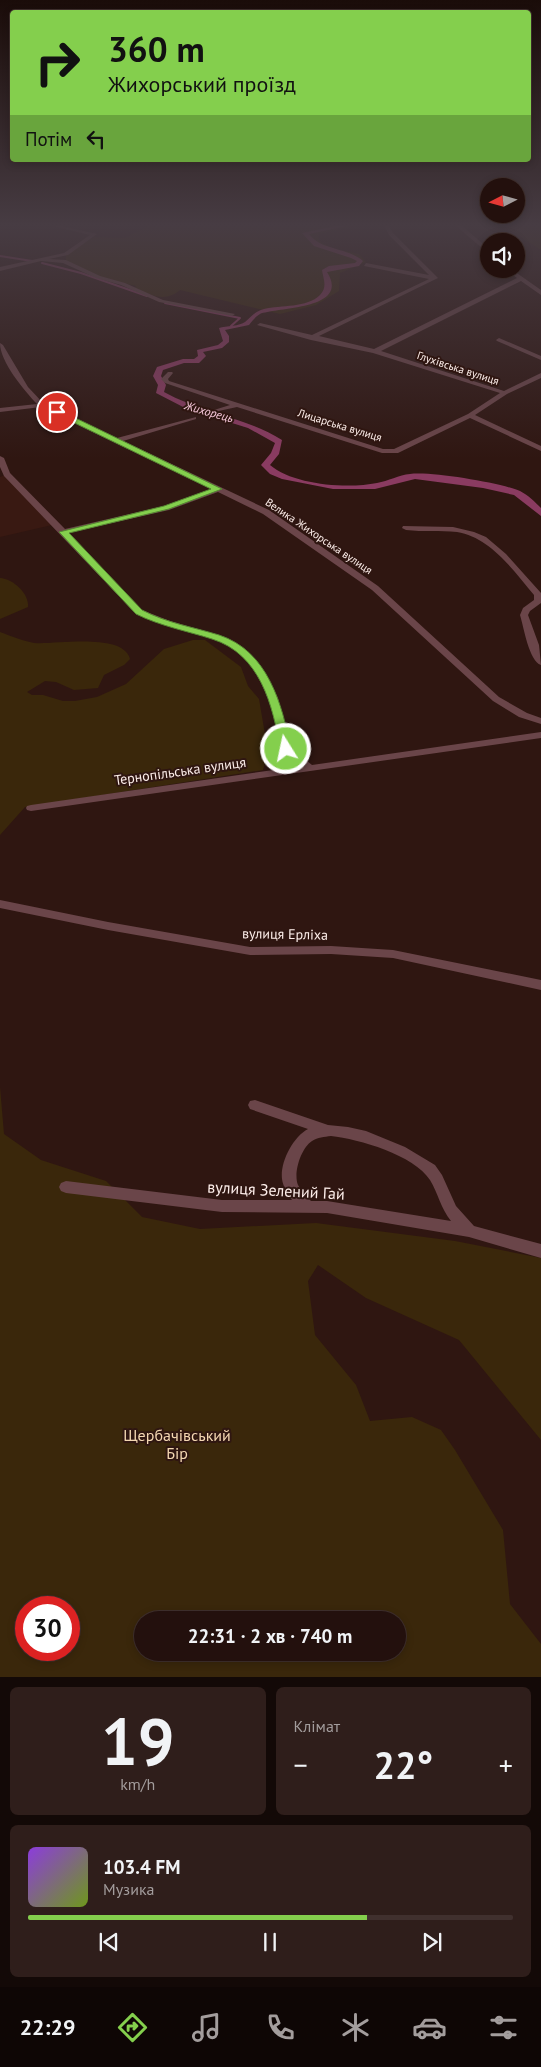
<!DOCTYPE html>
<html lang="uk">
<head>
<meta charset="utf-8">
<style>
	:root { --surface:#23100d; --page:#2f1e1b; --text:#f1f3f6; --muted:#a39d9d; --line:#40302e; --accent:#84cf4d }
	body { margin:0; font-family:"PT Sans",sans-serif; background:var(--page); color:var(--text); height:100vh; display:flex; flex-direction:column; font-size:19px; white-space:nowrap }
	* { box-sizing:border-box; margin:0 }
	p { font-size:16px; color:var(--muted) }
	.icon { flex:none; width:28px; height:28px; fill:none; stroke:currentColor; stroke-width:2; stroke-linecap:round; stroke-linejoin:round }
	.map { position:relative; height:1677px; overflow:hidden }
	.details { display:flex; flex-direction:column; gap:10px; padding:10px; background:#130907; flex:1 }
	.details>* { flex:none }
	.banner { position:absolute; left:10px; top:10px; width:521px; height:152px; border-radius:5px; box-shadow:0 2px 8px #0003,0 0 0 1px var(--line); background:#84cf4d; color:#111; overflow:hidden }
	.needle { width:32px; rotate:264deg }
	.buttons { position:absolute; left:480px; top:178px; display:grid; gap:10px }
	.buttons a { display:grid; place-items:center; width:45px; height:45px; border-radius:50%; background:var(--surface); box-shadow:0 2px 8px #0003,0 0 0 1px var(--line); font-size:25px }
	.speed { position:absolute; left:15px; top:1596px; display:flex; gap:10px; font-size:25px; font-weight:700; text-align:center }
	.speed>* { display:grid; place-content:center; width:65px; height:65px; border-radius:50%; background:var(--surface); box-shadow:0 2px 8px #0003,0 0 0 1px var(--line); line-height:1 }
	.speed .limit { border:8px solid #d22; background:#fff; color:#111 }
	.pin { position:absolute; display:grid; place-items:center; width:42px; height:42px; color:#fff; margin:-21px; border:2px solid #fff; border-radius:50%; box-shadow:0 1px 5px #0007 }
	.me { position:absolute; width:55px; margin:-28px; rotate:350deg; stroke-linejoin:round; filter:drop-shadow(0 0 4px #0008) }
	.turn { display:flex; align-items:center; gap:18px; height:105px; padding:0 15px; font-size:22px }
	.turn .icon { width:65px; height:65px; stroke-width:2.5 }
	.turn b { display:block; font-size:35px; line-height:42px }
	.then { display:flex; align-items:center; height:48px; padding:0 15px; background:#0003; gap:10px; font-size:19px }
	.big { font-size:38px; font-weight:700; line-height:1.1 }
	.details .tile { flex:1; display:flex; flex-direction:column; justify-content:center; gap:8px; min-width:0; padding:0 18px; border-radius:8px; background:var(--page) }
	.details .dial { align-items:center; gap:0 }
	.dial b { font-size:65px; line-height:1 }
	.song { display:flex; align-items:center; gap:15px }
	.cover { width:60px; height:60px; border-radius:8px; background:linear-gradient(135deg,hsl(270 70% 55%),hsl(80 70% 35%)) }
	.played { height:5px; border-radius:2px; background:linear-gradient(90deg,var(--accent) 70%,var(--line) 70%) }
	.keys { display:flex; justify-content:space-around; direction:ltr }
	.heat { display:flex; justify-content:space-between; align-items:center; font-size:28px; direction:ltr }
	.details .tiles { flex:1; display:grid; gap:10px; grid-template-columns:1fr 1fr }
	.tile:last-child { grid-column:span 2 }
	.trip { position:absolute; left:134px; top:1611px; width:272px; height:50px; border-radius:25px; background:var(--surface); box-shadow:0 2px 8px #0003,0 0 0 1px var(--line); font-weight:700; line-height:50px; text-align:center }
	.menu { display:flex; height:80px; justify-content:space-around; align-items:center; background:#0e0605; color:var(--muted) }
	.menu .icon { width:35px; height:35px }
	.menu .selected { color:var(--accent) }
	.menu b { font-size:22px; color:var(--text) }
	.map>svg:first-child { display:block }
	.built { fill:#391912 }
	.green { fill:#3a270b; fill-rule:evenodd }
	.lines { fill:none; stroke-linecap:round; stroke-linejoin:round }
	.stream { stroke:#8a3b61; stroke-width:2 }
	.canal { fill:#8a3b61; fill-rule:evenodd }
	.minor { fill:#6a4549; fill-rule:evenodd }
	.route { fill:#84cf4d; stroke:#568732 }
	.labels { text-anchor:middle; stroke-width:4; stroke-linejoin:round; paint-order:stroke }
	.far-street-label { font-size:11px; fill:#fdeeea; stroke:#2f1611 }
	.far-water-label { font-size:12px; font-style:italic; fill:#f8c9dc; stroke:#2f1611 }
	.street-label { font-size:14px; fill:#fdeeea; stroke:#2f1611 }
	.near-street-label { font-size:16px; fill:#fdeeea; stroke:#2f1611 }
	.near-park-label { font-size:16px; fill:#f4d7b2; stroke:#2f1611 }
</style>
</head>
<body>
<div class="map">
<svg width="541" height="1677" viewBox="0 0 541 1677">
	<rect width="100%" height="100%" fill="#2f1611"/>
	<!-- built -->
	<path class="built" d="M5 475 52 525 0 537V477Z"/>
	<!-- green -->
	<g class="green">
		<path d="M150 225H359L319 234V241L333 249 359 254 366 262 340 273 339 291 316 305 280 314 180 290C165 303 151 295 135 288L136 286 98 277 66 262V254L94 237 125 238Z"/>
		<path d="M502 225H541V250Z"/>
		<path d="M0 578C13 579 29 593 28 607L0 619Z"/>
		<path d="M0 632C11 636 23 641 34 643 55 645 123 632 130 659L124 665 104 675 98 688 74 690 56 682 45 681 27 692 32 695H43L63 701H75L97 697 126 684 164 649 193 640H205L241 667 248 686 259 699 268 752 263 770 25 807 0 835Z"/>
		<path d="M0 1087 4 1134 41 1160 106 1181 142 1217 200 1229 316 1223 455 1241 541 1258V1440L459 1340 366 1298 318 1265 308 1281 315 1335 356 1385 370 1421 412 1417 441 1430 455 1450 503 1530 510 1604 541 1644V1677H0ZM26 1608H69V1650H26ZM142 1620H398V1652H142Z"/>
	</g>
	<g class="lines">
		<!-- stream -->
		<g class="stream">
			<path d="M0 256 32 261"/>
			<path d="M42 263 81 273 147 296"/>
			<path d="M165 303 240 318 231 326"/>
		</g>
		<!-- canal -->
		<path class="canal" d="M341 225H352L309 234C322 251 347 247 363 261L359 266 327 272C351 310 278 307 260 314 255 317 252 321 249 325L225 330 229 336V342L222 348 203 352 206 356 199 363H184L163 370 161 376 166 385 164 392C202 413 245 417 282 440L279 454 270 465C293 485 347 489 377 483 388 481 399 475 410 474 431 471 501 483 520 491 528 495 535 502 541 508V516L514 495 483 488 415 479 375 489H333L282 479 270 474 261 465 271 453 275 443 248 428 187 409 156 393 158 385 153 376 157 367 183 359H194L198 356 197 350 218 345 223 341 219 328C226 326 240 326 245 322 252 316 254 312 264 309 281 305 307 308 320 295 328 287 323 278 322 270L329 266 355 263 357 261 351 258 314 246 302 233Z"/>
		<!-- minor -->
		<g class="minor">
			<path d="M49 225H57L97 234 68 255 49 259 66 260 100 276 125 283 163 300 235 314 232 316 159 302 121 285 96 278 63 263 41 261 0 271V267L64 253 90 235Z"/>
			<path d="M384 225H388L393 233 438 278 319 336 374 349 517 278 505 269H511L541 290V295L521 281 381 351 504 391 541 373V378L507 394 475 415 541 446V451L470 418 398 453H382L237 407 214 412V410L230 405 165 383 161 379 168 372H172L173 373 168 379 169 381 383 449H394L468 414 500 393 373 353 311 340 257 325 260 323 312 335 429 279 364 266 366 263 429 275 389 235Z"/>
			<path d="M455 225H461L489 249V254Z"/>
			<path d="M499 338 541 356V360L497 341 496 340Z"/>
			<path d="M0 343 3 345 28 387 44 404 117 438 196 417V419L123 441 269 510 378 586 499 697 527 713 541 718V724L519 717 493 701 372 590 263 514 218 492 169 510 68 533 142 610 170 621 219 635 236 643 249 653 262 668 278 698 291 748 312 765 541 732V738L31 811 27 810 26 808 27 806 31 805 301 766C295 761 283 755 281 748 278 741 278 733 276 726 270 701 261 675 243 657 214 630 170 630 136 614L4 476 0 467V456L4 458 10 473 65 529 164 506 211 489 41 407 0 412V408L37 404C24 390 0 362 0 343Z"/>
			<path d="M403 526 453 527 474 532 486 537 506 554 541 593V603L530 611 528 615 539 645 541 665C529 661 524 628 520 615L523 608 534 600V595C514 571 490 537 457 532 440 530 423 532 406 530L402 528Z"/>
			<path d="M0 900 108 922 250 947 331 946 393 950 541 980V990L393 958 331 954 250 955 108 930 0 908Z"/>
			<path d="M255 1100 328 1125 348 1127 366 1131 405 1147 435 1165 442 1175 456 1206 474 1226 541 1244V1258L469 1237 327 1213 222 1212 66 1193 61 1191 59 1187 61 1183 66 1181 222 1200H292C288 1194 283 1187 282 1179 280 1162 293 1137 308 1129L250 1109 248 1105 250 1101ZM331 1136C359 1139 414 1155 430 1180 438 1193 441 1209 451 1221L327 1201H311C306 1196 301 1191 298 1185 293 1173 301 1148 312 1141 318 1137 324 1137 331 1136Z"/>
		</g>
	</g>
	<!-- sky -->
	<linearGradient id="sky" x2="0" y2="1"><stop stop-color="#1a0c09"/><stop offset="0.49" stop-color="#473c43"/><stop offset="1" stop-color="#473c43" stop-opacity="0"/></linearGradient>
	<rect width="541" height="459" fill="url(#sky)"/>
	<!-- route -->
	<path class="route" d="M54 410H59L222 489 169 509 69 533 142 610C167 623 193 627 219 635 268 651 282 704 291 749L289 751H282L280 749C273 705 260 654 212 639 187 631 160 626 136 614L59 532 164 506 211 489 54 413Z"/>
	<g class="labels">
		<!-- far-street labels -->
		<g class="far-street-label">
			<text transform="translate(458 368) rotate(18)" y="4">Глухівська вулиця</text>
			<text transform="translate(340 425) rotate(17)" y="4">Лицарська вулиця</text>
			<text transform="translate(319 536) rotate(34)" y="4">Велика Жихорська вулиця</text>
		</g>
		<!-- far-water labels -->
		<g class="far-water-label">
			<text transform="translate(209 412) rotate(16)" y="4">Жихорець</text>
		</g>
		<!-- street labels -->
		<g class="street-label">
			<text transform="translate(180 771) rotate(-8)" y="5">Тернопільська вулиця</text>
			<text transform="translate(285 934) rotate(1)" y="5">вулиця Ерліха</text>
		</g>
		<!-- near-street labels -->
		<g class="near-street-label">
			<text transform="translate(276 1190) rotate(3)" y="6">вулиця Зелений Гай</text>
		</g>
		<!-- near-park labels -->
		<g class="near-park-label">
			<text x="177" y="1441">Щербачівський<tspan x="177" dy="18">Бір</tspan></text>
		</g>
	</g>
</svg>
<div class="buttons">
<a><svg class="needle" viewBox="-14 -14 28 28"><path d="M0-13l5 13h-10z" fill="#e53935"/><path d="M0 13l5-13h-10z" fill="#a39d9d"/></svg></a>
<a><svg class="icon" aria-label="sound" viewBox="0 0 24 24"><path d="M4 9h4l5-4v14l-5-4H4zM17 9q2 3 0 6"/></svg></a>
</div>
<div class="speed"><div class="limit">30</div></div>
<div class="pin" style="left:57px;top:412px;background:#d93025"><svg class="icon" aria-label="arrive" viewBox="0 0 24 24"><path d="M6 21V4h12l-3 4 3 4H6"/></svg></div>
<svg class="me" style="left:286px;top:749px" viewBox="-20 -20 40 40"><circle r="17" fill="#84cf4d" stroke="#fff" stroke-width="3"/><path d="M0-11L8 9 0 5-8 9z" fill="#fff"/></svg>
<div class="trip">22:31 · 2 хв · 740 m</div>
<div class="banner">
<div class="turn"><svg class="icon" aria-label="right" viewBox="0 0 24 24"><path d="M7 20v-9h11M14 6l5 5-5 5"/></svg><div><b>360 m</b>Жихорський проїзд</div></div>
<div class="then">Потім<svg class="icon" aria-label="left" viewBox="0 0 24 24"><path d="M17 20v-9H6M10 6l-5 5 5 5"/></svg></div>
</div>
</div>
<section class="details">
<div class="tiles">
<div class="tile dial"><b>19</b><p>km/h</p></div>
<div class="tile"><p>Клімат</p>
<div class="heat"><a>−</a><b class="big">22°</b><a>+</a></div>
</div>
<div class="tile">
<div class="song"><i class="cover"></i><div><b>103.4 FM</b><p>Музика</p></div></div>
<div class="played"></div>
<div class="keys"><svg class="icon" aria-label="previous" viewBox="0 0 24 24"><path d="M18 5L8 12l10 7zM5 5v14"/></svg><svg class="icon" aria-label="pause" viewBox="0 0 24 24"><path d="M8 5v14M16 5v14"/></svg><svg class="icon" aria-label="next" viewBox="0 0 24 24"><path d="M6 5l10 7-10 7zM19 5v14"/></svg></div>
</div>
</div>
</section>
<nav class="menu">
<b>22:29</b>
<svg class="icon selected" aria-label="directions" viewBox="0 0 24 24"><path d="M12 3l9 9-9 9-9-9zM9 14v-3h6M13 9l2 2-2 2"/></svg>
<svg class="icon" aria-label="music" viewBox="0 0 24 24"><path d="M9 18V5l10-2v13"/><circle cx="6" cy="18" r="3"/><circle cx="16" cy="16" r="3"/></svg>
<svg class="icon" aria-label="phone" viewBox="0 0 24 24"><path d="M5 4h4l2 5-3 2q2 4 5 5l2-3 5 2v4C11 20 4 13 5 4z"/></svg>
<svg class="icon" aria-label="climate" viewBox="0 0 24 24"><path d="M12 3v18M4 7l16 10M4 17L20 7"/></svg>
<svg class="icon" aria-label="car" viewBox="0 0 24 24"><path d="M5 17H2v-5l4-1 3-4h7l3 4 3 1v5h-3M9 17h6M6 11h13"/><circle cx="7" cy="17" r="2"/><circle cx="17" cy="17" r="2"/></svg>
<svg class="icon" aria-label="filters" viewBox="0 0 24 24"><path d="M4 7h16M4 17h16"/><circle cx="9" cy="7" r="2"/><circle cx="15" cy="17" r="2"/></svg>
</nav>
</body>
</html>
